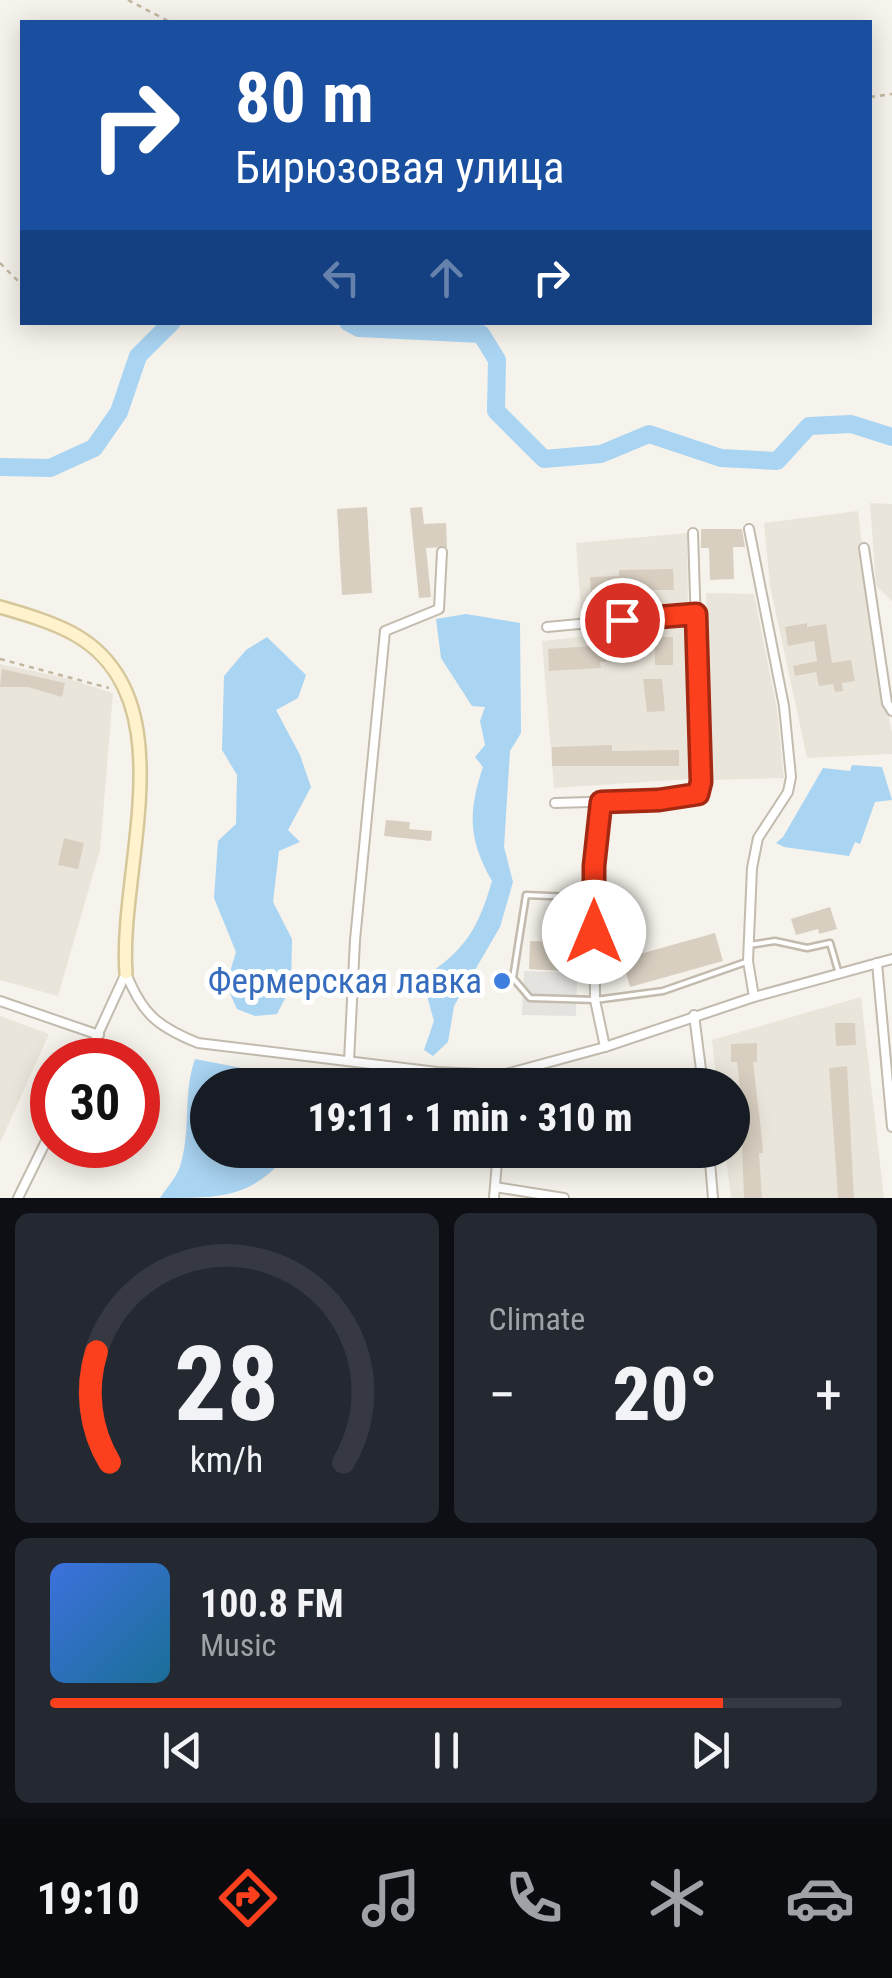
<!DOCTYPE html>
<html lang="en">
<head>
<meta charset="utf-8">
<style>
	:root { --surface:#171b24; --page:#242831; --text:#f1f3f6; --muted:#9ea1a6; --line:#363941; --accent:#fc3f1d }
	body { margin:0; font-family:"Roboto Condensed",sans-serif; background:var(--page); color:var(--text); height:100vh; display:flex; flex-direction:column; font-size:38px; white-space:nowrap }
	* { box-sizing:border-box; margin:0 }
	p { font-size:32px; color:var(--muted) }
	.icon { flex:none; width:55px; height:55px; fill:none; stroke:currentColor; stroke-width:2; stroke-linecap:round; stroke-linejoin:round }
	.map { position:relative; height:1198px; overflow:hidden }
	.panel { display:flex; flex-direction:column; gap:15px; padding:15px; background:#0d0f14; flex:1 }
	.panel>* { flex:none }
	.top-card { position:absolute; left:20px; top:20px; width:852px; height:305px; border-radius:0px; box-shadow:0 5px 25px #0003; background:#1a4fa0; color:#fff; overflow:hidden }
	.speed { position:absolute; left:30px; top:1038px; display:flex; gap:20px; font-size:50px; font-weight:700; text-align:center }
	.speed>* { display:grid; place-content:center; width:130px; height:130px; border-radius:50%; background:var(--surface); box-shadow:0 5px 25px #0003; line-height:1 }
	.speed .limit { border:15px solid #d22; background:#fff; color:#111 }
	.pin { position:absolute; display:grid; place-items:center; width:85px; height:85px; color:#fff; margin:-42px; border:5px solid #fff; border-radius:50%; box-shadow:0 2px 10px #0007 }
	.me { position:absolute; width:110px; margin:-55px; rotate:0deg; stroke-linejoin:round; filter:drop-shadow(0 0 8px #0008) }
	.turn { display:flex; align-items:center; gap:35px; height:210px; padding:0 50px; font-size:45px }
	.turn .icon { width:130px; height:130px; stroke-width:2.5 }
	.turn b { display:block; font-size:70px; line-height:85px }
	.lanes { display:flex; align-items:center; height:95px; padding:0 50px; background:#0003; justify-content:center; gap:50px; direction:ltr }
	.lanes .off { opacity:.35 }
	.big { font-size:75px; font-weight:800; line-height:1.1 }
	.panel .card { flex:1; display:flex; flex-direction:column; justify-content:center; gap:15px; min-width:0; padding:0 35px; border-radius:15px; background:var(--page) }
	.panel .dial { align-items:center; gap:0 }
	.dial svg { height:260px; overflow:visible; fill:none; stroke:var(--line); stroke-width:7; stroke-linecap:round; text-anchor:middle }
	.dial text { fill:var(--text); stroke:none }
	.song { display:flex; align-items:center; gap:30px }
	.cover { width:120px; height:120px; border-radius:15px; background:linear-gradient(135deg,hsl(220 70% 55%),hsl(200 70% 35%)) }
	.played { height:10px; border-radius:5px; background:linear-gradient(90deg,var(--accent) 85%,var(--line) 85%) }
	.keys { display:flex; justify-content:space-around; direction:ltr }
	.heat { display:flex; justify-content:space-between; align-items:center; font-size:55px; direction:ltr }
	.panel .tiles { flex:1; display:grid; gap:15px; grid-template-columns:1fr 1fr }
	.card:last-child { grid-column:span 2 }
	.trip { position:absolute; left:190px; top:1068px; width:560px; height:100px; border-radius:50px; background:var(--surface); box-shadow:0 5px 25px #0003; font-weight:800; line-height:100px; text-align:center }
	.tab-bar { display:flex; height:160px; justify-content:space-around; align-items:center; background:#090b0e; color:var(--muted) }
	.tab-bar .icon { width:70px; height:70px }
	.tab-bar .on { color:var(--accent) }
	.tab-bar b { font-size:45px; color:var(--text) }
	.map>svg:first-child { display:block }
	.residential { fill:#eae5da }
	.parking { fill:#e5e3e0 }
	.water { fill:#a9d4f2 }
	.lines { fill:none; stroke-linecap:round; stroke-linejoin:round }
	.river { stroke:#a9d4f2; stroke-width:18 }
	.building { fill:#d8cfc1 }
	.lane-casing { stroke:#c2bbae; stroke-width:9 }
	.street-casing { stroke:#c2bbae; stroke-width:12 }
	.secondary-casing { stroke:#d6c79b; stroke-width:16 }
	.path { stroke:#c4b79f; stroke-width:2.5; stroke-dasharray:5 5; stroke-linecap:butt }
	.lane { stroke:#fff; stroke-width:4 }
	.street { stroke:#fff; stroke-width:8 }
	.secondary { stroke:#fff3cd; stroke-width:11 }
	.route-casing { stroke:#a42913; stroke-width:25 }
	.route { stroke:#fc3f1d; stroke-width:18 }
	.shop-dot { fill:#3f7fe0; stroke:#fff; stroke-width:4 }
	.labels { text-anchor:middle; stroke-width:10; stroke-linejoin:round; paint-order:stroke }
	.shop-label { font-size:35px; fill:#366cbe; stroke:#fff; text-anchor:end }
</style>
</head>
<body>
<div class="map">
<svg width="892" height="1198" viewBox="0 0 892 1198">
	<rect width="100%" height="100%" fill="#f6f3ec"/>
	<!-- residential -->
	<g class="residential">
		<path d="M870 503 892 504V601L876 586Z"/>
		<path d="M858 511 874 643 892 733V754L807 758 770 586 764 523Z"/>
		<path d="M687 533 688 610H581L576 543Z"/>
		<path d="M706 593 754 594 777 709 784 778 713 780Z"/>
		<path d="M690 624 689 779 554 788 542 641Z"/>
		<path d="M0 664 66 678 113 693 100 850 58 996 0 980Z"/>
		<path d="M861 997 884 1198H731L725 1150H732V1085H717L712 1040Z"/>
		<path d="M0 1016 49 1034 0 1143Z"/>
	</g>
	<!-- parking -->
	<path class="parking" d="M524 971 577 973 576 1016 522 1015Z"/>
	<!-- water -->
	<g class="water">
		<path d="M466 614 520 623 521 733 510 751 504 847 513 882 500 927 454 1006 448 1042 433 1056 424 1050 434 1021 422 978C465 951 478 929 492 881 468 839 468 812 483 767L475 757 485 745 480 721 485 707 472 706 441 658 436 619Z"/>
		<path d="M267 637 306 675 298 698 276 710 300 755 311 787 288 830 300 842 279 851 273 902 292 939 291 987 277 1014 255 1016 237 1009 226 985 236 952 214 898 218 841 236 824 237 775 222 750 224 676 246 650Z"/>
		<path d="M852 765 882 767 892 800 875 802 860 844 855 842 849 856 784 847 776 843 783 837 823 768 850 771Z"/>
		<path d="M195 1059 283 1076 286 1085H208V1150H292C251 1198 227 1198 160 1198 167 1187 178 1176 181 1163 191 1129 183 1092 195 1059Z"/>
	</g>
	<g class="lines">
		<!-- river -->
		<g class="river">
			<path d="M348 322 359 328 481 334 497 360 496 411 544 459 601 454 649 434 721 458 777 461 809 426 851 424 892 437"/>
			<path d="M0 467 50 468 94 448 119 412 138 356 172 322"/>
		</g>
	</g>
	<!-- building -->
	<g class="building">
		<path d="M367 507 372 593 342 595 337 509Z"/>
		<path d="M422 507 424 524 446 523 447 547 426 548 431 597 419 598 410 508Z"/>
		<path d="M701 529H742L745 547H733L734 579 710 580 709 548H701Z"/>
		<path d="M673 569 674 590H610L611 597H591L590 577 619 576V570Z"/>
		<path d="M807 623V627L826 624 832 663 851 660 855 681 842 683 843 691 835 692 833 684 819 686 816 672 795 676 793 666 817 661 814 641 788 646 785 627Z"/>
		<rect x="655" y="637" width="18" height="28"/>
		<path d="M636 643V661L600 662 601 668 549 671 548 649Z"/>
		<path d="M2 669 65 683 62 697 28 687H0Z"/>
		<path d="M643 679H662L665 711 647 712Z"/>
		<path d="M612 745V751L679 750V766H552V747Z"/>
		<path d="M386 820 410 822 409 829 432 831 431 841 384 836Z"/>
		<path d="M64 838 84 843 78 869 58 865Z"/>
		<path d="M830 907 837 929 819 934 818 929 796 935 791 919Z"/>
		<path d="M715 933 723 961 630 987 622 959Z"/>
		<path d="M530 941 579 943 577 972 529 969Z"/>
		<path d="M835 1023H855L856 1045 836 1046Z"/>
		<path d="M757 1043V1062H753L762 1139 763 1153H759L762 1198H744L740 1089 737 1062H731V1044Z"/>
		<path d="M847 1066 854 1198H838L829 1068Z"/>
	</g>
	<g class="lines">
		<!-- lane casing -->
		<g class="lane-casing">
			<g id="lane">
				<path d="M594 898 526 895 513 978 530 998 595 1000 663 991 746 962"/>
				<path d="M749 945 775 941 807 948 830 943 839 974"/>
			</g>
		</g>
		<!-- street casing -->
		<g class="street-casing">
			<g id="street">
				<path d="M749 529 784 706 791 777 788 792 758 838 752 868 748 961 754 997"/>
				<path d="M864 548 887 703 892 711"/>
				<path d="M547 627 696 613"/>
				<path d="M601 802 594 866 595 1000 605 1047"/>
				<path d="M555 803 659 800 698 793 701 782 693 533"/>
				<path d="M877 963 892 1127"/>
				<path d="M126 973C142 1014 158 1027 198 1043L437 1072 502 1075 605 1047 754 997 892 959"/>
				<path d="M0 1001 99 1035"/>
				<path d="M694 1015 703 1085"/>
				<path d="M86 1060 126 973"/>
				<path d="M349 1061 355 940 385 631 439 609 442 552"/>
				<path d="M709 1150 713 1198"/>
				<path d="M495 1187 564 1198"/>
				<path d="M18 1198 52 1129"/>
				<path d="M494 1198 498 1150"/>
			</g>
		</g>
		<!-- secondary casing -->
		<g class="secondary-casing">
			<path id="secondary" d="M0 607C24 614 49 621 72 633 189 696 118 869 126 973"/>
		</g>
		<!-- path -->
		<g class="path">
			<path d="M128 0 170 22"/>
			<path d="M870 97 892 94"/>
			<path d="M0 263 22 285"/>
			<path d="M82 322 86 324"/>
			<path d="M0 659 109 688"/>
		</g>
		<!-- lane -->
		<use href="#lane" class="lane"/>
		<!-- street -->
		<use href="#street" class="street"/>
		<!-- secondary -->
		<use href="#secondary" class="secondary"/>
	</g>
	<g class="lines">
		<!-- route casing -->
		<g class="route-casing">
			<path id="route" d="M594 932V866L601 802 659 800 698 794 701 782 696 614 622 620"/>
		</g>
		<!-- route -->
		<use href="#route" class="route"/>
	</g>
	<!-- markers -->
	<circle class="shop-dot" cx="502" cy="981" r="10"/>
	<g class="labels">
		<!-- shop labels -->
		<g class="shop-label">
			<text x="482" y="993">Фермерская лавка</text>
		</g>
	</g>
</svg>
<div class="speed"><div class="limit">30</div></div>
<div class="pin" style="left:622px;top:620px;background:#d93025"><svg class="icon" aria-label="arrive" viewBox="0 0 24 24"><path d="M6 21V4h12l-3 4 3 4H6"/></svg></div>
<svg class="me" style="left:594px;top:932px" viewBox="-20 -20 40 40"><circle r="19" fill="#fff"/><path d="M0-13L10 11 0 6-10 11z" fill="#fc3f1d"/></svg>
<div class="trip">19:11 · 1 min · 310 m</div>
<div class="top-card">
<div class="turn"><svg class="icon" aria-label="right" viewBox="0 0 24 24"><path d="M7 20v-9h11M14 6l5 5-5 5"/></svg><div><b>80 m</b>Бирюзовая улица</div></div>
<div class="lanes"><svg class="icon off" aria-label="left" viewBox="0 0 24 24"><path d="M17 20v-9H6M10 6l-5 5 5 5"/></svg><svg class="icon off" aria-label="ahead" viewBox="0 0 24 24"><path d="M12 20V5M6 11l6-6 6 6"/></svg><svg class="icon" aria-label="right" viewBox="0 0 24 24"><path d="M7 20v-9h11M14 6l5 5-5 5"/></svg></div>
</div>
</div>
<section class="panel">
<div class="tiles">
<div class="card dial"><svg viewBox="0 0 100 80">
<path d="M14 69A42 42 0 1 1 86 69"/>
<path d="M14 69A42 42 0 0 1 10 35" stroke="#fc3f1d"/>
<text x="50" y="56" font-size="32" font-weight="700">28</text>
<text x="50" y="72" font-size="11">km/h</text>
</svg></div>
<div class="card"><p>Climate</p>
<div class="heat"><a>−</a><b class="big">20°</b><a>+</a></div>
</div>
<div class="card">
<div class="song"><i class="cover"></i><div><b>100.8 FM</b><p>Music</p></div></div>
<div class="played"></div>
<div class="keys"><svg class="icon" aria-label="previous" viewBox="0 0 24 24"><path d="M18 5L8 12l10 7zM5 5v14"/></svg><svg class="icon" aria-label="pause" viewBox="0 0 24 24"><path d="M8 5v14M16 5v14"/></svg><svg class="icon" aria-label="next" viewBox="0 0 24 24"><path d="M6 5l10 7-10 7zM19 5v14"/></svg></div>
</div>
</div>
</section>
<nav class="tab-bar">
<b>19:10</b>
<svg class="icon on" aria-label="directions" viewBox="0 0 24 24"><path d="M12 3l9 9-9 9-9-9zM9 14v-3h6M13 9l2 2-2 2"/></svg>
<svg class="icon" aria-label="music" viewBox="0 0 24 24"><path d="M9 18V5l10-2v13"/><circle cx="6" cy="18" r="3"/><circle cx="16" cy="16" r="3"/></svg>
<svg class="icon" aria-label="phone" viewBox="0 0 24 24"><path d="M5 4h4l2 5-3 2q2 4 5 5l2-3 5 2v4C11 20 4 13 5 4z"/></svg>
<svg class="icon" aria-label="climate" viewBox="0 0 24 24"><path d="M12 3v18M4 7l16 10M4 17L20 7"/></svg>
<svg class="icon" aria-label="car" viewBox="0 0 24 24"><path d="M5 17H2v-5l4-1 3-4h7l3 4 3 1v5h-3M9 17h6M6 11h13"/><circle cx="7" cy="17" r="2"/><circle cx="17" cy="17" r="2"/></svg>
</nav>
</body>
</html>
